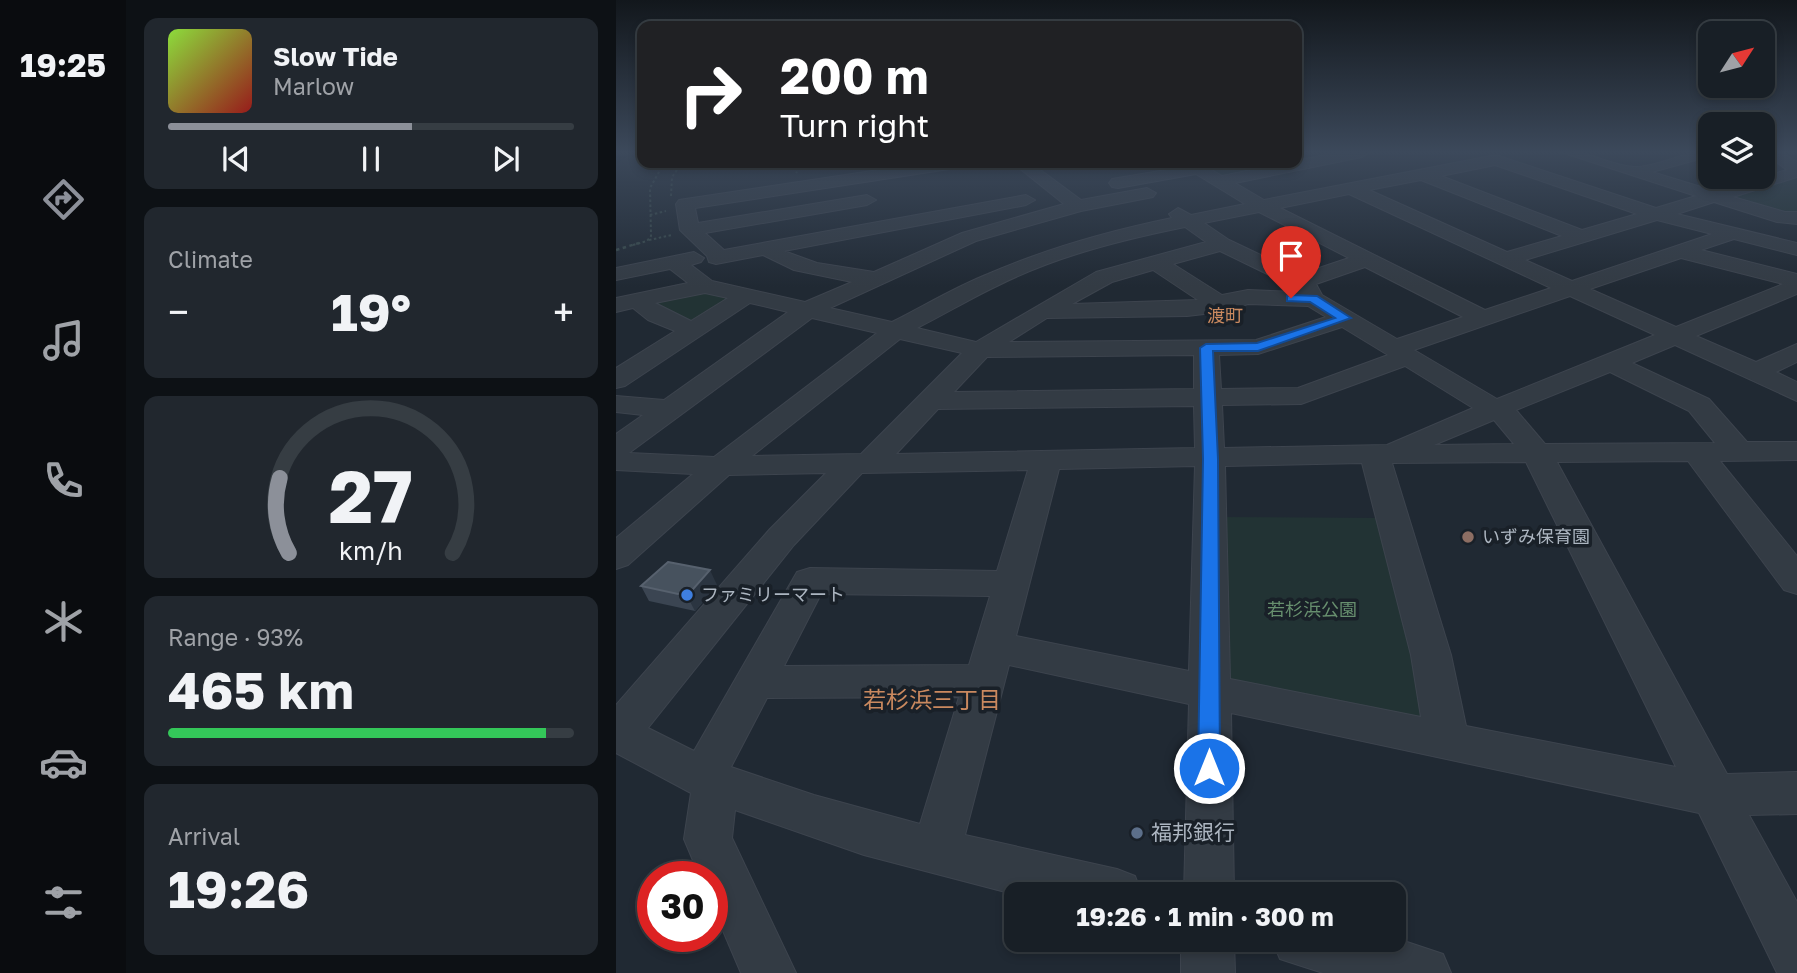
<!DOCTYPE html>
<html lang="en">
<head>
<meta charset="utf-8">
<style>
	:root { --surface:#181f26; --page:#21272e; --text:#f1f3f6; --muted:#9fa2a7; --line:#363d43; --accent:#8c9099 }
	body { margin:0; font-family:"Golos Text","Noto Sans JP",sans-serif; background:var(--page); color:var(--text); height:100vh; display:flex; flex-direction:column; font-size:26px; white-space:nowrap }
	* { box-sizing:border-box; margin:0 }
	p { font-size:23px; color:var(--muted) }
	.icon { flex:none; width:38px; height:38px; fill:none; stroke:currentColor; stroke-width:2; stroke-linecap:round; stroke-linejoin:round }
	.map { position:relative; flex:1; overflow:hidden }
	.drawer { display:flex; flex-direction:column; gap:18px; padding:18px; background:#0d1115; width:490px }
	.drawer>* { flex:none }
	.banner { position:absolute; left:21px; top:21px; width:665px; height:147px; border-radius:14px; box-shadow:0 4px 10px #0003,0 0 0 2px var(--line); background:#202124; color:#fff; overflow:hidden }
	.needle { width:46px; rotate:54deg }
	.fabs { position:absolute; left:1082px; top:21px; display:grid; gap:14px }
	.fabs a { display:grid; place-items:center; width:77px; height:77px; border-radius:14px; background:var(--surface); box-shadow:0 4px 10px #0003,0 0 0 2px var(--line); font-size:35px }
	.speed { position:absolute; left:21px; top:861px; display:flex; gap:14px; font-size:35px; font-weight:700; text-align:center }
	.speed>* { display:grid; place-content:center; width:91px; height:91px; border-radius:50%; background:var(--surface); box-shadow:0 4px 10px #0003,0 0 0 2px var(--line); line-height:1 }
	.speed .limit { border:10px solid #d22; background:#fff; color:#111 }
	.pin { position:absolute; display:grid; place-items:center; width:60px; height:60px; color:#fff; margin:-72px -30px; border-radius:50% 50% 50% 0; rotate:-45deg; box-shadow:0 0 7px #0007 }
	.pin .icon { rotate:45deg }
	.me { position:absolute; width:77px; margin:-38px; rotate:0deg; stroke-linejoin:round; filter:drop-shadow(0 0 5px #0008) }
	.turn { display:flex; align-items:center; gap:24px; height:147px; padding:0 28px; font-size:32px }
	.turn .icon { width:91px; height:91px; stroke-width:2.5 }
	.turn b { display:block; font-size:49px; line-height:60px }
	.big { font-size:52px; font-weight:700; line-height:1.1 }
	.drawer .card { flex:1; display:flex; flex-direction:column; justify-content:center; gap:10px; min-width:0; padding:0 24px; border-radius:14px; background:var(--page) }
	.drawer .dial { align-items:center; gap:0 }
	.dial svg { height:182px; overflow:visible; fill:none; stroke:var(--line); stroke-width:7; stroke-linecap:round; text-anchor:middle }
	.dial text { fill:var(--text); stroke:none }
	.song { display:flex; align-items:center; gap:21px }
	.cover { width:84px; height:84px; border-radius:10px; background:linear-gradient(135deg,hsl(90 70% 55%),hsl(0 70% 35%)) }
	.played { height:7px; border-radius:4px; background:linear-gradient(90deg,var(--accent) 60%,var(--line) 60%) }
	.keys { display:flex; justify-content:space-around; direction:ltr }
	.heat { display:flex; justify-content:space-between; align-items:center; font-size:38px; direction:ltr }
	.charge { height:10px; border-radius:5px; background:linear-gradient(90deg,#34c759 93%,var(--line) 0) }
	.trip { position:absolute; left:388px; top:882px; width:402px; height:70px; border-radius:14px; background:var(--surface); box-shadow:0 4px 10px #0003,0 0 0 2px var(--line); font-weight:700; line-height:70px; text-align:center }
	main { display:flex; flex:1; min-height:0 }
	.tabs { display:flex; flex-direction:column; width:126px; justify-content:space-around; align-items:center; background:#0a0c0f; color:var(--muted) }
	.tabs .icon { width:49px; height:49px }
	.tabs .on { color:var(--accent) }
	.tabs b { font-size:32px; color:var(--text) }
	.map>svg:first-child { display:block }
	.green { fill:#223334 }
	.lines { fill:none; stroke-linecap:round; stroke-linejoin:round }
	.river { fill:#15212f; fill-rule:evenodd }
	.minor-casing { stroke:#3d444e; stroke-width:2 }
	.path-far1 { stroke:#3a4c4d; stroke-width:2; stroke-dasharray:2.5 2.5; stroke-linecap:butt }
	.path { stroke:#3a4c4d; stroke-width:2.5; stroke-dasharray:3.5 3.5; stroke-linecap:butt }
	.minor { fill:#333b44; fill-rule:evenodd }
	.wall { fill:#3b4552 }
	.shaded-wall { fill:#2b3541 }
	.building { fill:#47525e; stroke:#57616e; stroke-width:2 }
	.route { fill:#1a73e8; stroke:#114b97; stroke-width:2 }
	.education-dot { fill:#8d6e63; stroke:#192028; stroke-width:2.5 }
	.shop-dot { fill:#3f7fe0; stroke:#192028; stroke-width:2.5 }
	.service-dot { fill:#5c6f8a; stroke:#192028; stroke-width:2.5 }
	.labels { text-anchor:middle; stroke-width:7; stroke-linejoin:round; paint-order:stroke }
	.far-quarter-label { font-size:18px; fill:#ca895f; stroke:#192028 }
	.poi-label { font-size:18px; fill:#adb6c1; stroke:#192028; text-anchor:start }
	.park-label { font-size:18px; fill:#678f6e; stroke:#192028 }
	.near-poi-label { font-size:21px; fill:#adb6c1; stroke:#192028; text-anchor:start }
	.near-neighbourhood-label { font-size:23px; fill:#ca895f; stroke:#192028 }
</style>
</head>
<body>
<main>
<nav class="tabs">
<b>19:25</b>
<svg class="icon on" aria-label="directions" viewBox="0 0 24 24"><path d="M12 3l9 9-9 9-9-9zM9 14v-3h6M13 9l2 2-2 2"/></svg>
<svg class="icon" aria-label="music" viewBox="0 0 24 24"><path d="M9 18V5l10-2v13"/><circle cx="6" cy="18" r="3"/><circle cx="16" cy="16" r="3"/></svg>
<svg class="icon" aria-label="phone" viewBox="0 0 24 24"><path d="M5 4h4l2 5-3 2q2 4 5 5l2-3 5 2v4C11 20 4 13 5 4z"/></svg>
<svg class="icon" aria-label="climate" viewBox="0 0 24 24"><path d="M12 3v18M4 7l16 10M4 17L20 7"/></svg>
<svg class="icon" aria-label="car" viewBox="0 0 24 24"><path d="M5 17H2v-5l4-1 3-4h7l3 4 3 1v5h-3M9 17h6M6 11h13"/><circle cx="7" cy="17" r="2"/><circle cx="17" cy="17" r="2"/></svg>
<svg class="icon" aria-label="filters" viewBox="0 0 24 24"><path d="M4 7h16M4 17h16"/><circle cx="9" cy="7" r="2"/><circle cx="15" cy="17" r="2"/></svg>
</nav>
<section class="drawer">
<div class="card">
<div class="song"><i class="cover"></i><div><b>Slow Tide</b><p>Marlow</p></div></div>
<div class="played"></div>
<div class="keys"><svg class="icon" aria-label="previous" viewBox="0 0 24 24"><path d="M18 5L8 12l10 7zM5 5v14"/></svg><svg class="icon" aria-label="pause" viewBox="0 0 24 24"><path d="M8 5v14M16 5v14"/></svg><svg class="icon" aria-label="next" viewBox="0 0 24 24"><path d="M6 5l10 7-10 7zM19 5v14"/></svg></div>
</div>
<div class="card"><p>Climate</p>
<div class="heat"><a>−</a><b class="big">19°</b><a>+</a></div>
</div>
<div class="card dial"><svg viewBox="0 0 100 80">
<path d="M14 69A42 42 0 1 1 86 69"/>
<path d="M14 69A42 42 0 0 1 10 36" stroke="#8c9099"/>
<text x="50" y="56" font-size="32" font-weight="700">27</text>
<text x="50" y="72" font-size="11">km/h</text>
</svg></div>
<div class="card"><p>Range · 93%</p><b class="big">465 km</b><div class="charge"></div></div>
<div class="card"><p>Arrival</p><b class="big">19:26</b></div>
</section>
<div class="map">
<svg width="1181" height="973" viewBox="0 0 1181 973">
	<rect width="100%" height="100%" fill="#202933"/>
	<!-- green -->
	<g class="green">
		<path d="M578 163H668L674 166 607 179Z"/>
		<path d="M1181 175V215L1109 198Z"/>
		<path d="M90 290 120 297 78 325 33 301Z"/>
		<path d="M601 517 768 518 816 721 603 687Z"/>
	</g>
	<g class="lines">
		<!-- river -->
		<path class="river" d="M0 151H20L0 164Z"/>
		<!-- minor casing -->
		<g class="minor-casing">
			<g id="minor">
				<path d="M729 151 754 152 746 157 619 183 648 200 880 155 1040 208 1080 196 942 151C973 150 992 165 1018 167 1039 168 1068 151 1094 151V156L1036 172 1098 191 1171 170 1146 151H1163L1181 162V177L1117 197 1169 212H1181V224L1161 222 1098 202 1061 214 1181 243V255L1118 239 1085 250 1181 274V294L1080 336 1140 362 1181 344V362L1160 372 1181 382V401L1059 345 1016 363 1093 399 1131 442H1181V460L1104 461 1181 556V594L1168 590 1072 461 941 462 1111 774 1181 772V814L1133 815 1181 902V973H1161L1083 813 615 713 618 894H568L573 704 393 665 349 835 501 869 519 876 526 894 401 895 248 855 119 810 116 838 180 973H125L96 905V877H84L68 839 75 793 0 753V705L154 529 210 473 113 475 12 565 0 569V538L77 474 0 470V434L27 415 0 412V396L48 400 172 312 134 303 9 386 0 388V368L59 331 32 320 17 308 0 312V298L72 283 54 269 0 280V268L78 252 88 258 85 262 75 265 96 281 189 302 236 282 178 270 147 255 100 264 93 262 91 256 64 230 60 204 63 200 309 163H348L340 168 79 208 82 223 251 195 260 200 251 205 89 233 108 250 410 195 419 200 410 205 168 251 201 263 258 272 346 233 448 204 397 163H415L465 200 531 188 540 193 537 197 465 211 360 241 214 308 276 322C308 306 339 287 372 274 432 248 493 231 556 218L553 214 562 208 575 215 629 204 580 174 502 188 496 187 493 183 496 179 568 167 565 163H584L606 176ZM879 165 1021 214 966 230 825 176ZM805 180 946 236 891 252 753 190ZM733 194 935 288 869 310 664 208ZM643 212 733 258 685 274 613 240 588 223ZM1041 220 1096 234 956 281 909 260ZM569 227 590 242 480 272 360 342 301 328C329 314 355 298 383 285 441 256 505 240 569 227ZM604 251 680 288 682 292 632 290 606 295 557 264ZM1065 258 1167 284 1060 327 974 289ZM749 267 847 317 781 339 706 295 700 284ZM537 270 582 300 456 304 496 282ZM89 293 112 298 75 321 39 303ZM954 296 1039 335 881 399 798 350ZM632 304 692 306 710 317 640 340 393 342 431 318 571 316 605 312ZM196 318 261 333 98 457 13 453ZM726 327 772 355 682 388 605 389 603 355 642 354ZM284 339 346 353 245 454 136 456ZM578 355V389L338 392 371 357ZM789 366 857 408 771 445 608 448 606 405 685 404ZM994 372 1073 411 1099 443 929 444 900 410ZM578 406 579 448 280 454 322 409ZM878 420 898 444 818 445ZM910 462 1060 767 850 726 835 655 776 463ZM746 463 795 655 805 717 614 679 609 466ZM579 466 573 671 400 636 443 469ZM412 470 381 571 194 568 181 572 78 751 32 728 178 545 246 473ZM205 594 374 596 353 665 168 666ZM343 697 304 824 198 795 115 767 151 698Z"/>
				<path d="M779 938 827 954 835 973H707L664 959 656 940Z"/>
				<path d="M565 940H618L619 973H565Z"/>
			</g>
		</g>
		<!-- path-far1 -->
		<g class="path-far1">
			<path d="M175 163 181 173"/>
			<path d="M55 196 56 177 66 163"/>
			<path d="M34 215 50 211"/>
			<path d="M33 240 56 235"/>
			<path d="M17 245 31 241 35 236 34 188 48 163"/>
		</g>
		<!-- path -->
		<path class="path" d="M0 250 23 243"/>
		<!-- minor -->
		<use href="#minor" class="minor"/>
	</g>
	<!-- wall -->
	<path class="wall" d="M101 585 79 611 33 601 25 586Z"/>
	<!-- shaded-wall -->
	<path class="shaded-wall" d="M94 570 101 585 79 611 71 596Z"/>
	<!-- building -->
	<path class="building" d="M52 562 94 570 71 596 25 586Z"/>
	<!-- sky -->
	<linearGradient id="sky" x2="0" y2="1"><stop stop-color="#12171c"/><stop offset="0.53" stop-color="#3c495b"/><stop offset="1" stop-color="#3c495b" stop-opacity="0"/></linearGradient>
	<rect width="1181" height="287" fill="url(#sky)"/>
	<!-- route -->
	<path class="route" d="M675 295 701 296 735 318 642 351H597L602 459 604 768 601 775 593 778 585 775 582 768 587 459 584 348 590 344 641 343 719 318 694 302 671 301V296Z"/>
	<!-- markers -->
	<circle class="education-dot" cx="852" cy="537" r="7"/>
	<circle class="shop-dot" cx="71" cy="595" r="7"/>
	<circle class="service-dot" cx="521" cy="833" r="7"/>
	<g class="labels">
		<!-- far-quarter labels -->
		<g class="far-quarter-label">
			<text x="609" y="322">渡町</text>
		</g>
		<!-- poi labels -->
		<g class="poi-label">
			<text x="866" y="543">いずみ保育園</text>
			<text x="85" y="601">ファミリーマート</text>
		</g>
		<!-- park labels -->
		<g class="park-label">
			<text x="696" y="616">若杉浜公園</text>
		</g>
		<!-- near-poi labels -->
		<g class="near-poi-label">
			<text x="535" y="840">福邦銀行</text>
		</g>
		<!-- near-neighbourhood labels -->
		<g class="near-neighbourhood-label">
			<text x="316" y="708">若杉浜三丁目</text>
		</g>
	</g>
</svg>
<div class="fabs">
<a><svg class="needle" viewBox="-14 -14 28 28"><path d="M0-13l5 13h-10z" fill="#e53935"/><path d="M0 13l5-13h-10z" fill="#9fa2a7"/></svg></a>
<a><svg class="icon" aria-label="layers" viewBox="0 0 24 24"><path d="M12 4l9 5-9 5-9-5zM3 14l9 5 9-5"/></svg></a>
</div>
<div class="speed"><div class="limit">30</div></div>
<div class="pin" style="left:675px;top:298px;background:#d93025"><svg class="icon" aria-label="arrive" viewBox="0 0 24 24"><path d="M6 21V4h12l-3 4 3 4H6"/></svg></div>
<svg class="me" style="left:593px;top:768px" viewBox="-20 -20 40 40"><circle r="17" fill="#1a73e8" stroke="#fff" stroke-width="3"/><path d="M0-11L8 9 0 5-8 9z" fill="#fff"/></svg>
<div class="trip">19:26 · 1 min · 300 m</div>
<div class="banner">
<div class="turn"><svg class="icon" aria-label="right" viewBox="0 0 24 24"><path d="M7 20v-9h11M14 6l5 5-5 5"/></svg><div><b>200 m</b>Turn right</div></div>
</div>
</div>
</main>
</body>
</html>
